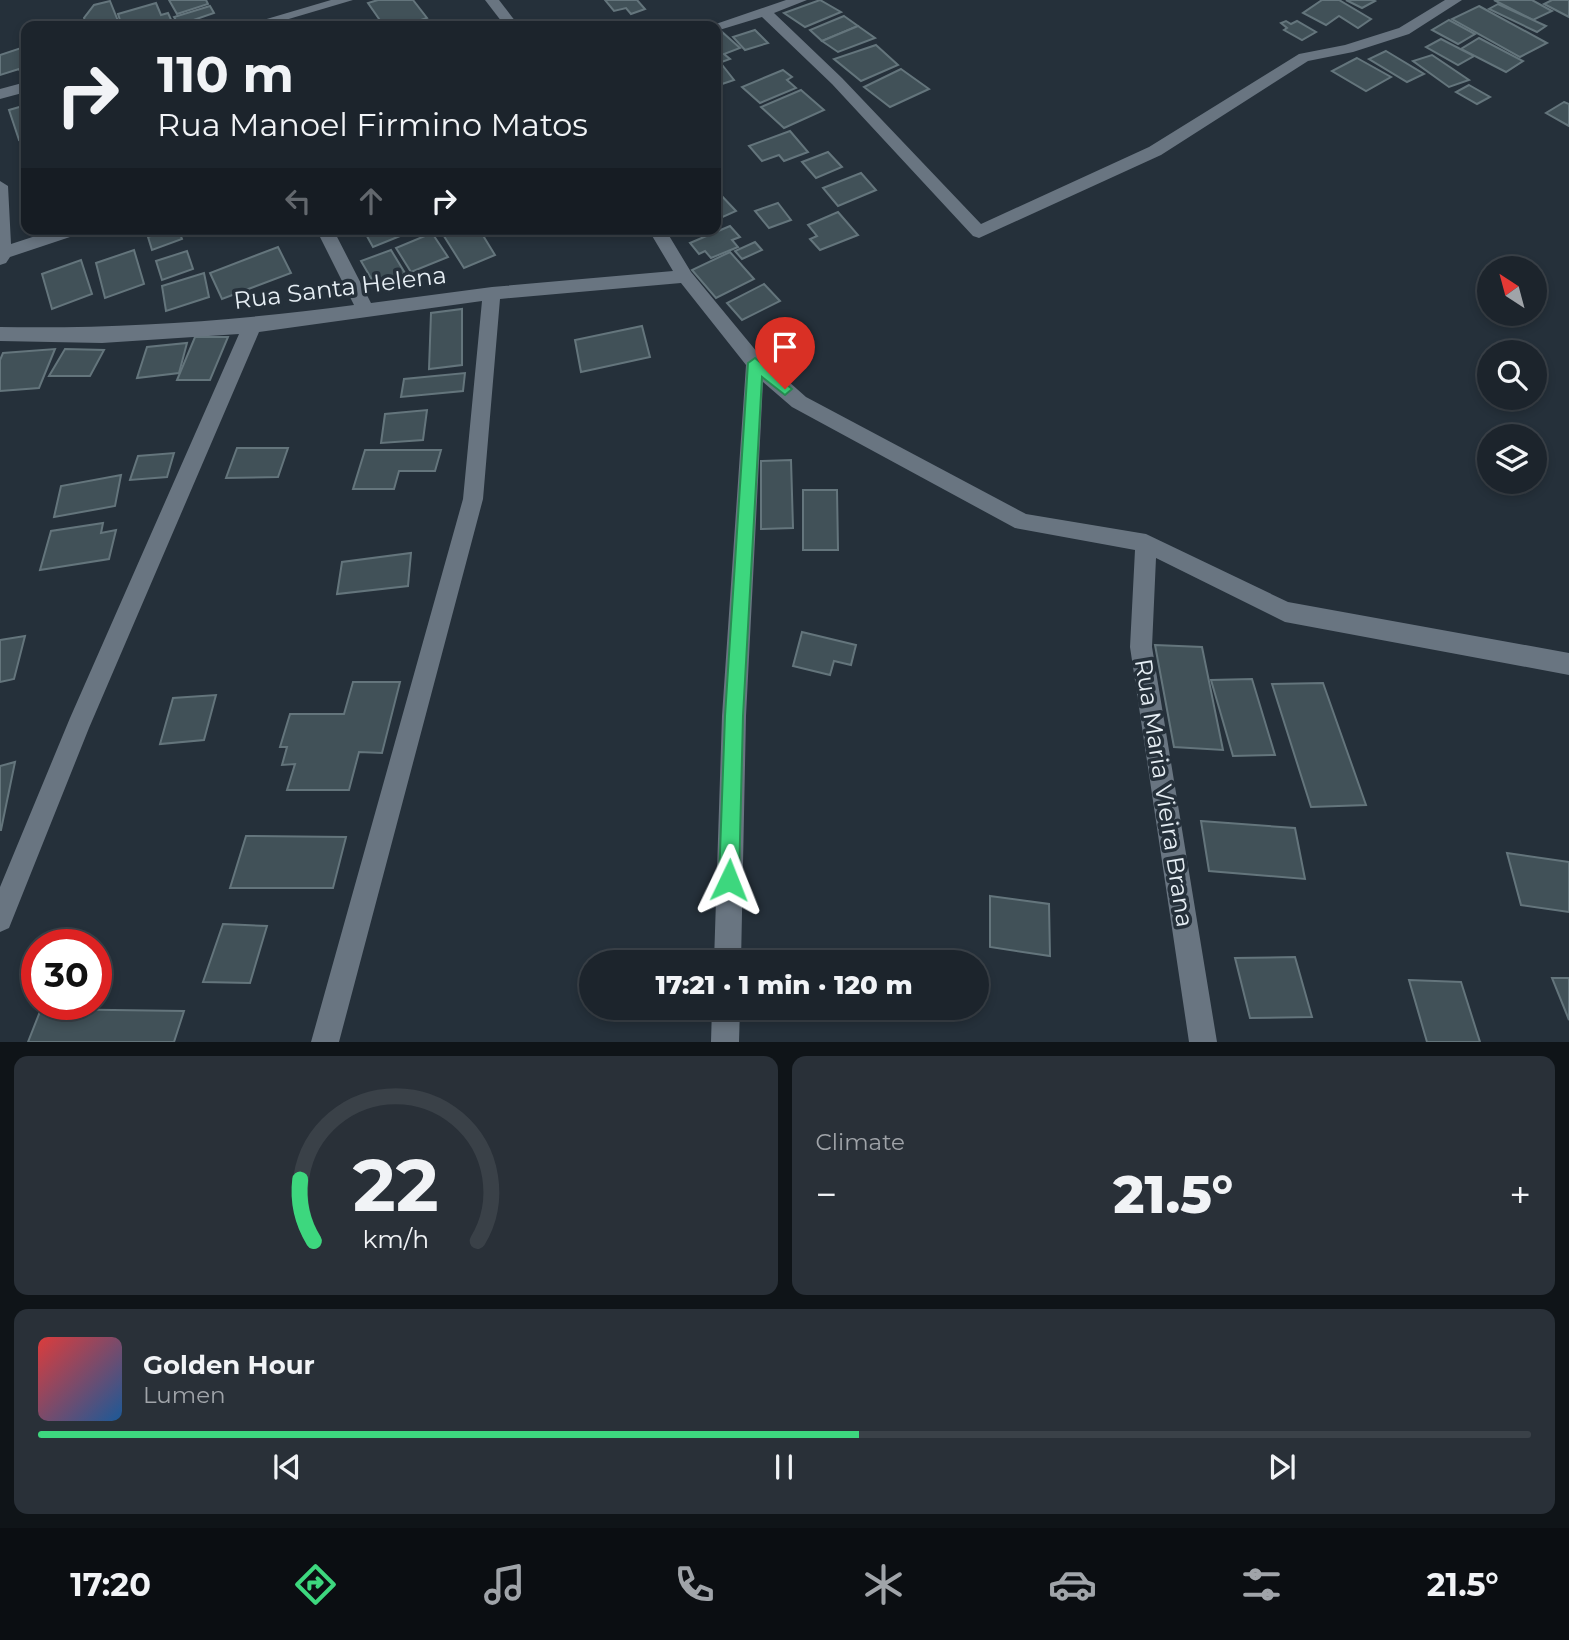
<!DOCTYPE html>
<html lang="en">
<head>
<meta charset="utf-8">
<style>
	:root { --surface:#1c242c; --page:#293038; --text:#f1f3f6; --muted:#a0a4a9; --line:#3a4148; --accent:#3dd77e }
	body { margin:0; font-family:Montserrat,sans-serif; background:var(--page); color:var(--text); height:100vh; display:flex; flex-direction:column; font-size:26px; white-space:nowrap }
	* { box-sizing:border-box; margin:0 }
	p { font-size:23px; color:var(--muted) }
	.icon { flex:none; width:38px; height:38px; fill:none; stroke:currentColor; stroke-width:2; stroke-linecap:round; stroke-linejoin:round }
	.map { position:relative; height:1042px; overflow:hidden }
	.drawer { display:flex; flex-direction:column; gap:14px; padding:14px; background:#0f1418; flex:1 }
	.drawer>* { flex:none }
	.top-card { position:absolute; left:21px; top:21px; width:700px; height:214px; border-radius:14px; box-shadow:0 4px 10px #0003,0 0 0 2px var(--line); background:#1c242c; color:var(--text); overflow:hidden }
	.needle { width:46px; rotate:324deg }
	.tools { position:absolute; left:1477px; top:256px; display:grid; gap:14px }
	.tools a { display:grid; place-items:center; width:70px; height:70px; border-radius:50%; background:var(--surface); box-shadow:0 4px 10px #0003,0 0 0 2px var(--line); font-size:35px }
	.speed { position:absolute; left:21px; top:929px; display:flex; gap:14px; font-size:35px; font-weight:700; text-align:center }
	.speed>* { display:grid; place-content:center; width:91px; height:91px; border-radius:50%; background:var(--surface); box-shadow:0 4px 10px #0003,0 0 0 2px var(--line); line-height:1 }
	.speed .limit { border:10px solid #d22; background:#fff; color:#111 }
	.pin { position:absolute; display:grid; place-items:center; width:60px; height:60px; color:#fff; margin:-72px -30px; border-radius:50% 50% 50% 0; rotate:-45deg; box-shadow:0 0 7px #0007 }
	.pin .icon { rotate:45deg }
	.me { position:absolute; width:77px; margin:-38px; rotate:2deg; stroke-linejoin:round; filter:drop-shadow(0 0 5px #0008) }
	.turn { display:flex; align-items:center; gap:24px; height:147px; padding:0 21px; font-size:32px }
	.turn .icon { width:91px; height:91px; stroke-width:2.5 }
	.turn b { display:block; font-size:49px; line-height:60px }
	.lanes { display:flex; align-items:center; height:66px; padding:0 21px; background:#0003; justify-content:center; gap:35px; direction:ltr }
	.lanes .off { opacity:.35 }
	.big { font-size:52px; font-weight:800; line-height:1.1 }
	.drawer .tile { flex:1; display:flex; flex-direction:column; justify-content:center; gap:10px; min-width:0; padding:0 24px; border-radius:14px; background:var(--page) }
	.drawer .dial { align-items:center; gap:0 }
	.dial svg { height:182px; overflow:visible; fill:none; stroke:var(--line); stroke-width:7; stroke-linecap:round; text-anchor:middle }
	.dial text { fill:var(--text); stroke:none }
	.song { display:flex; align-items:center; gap:21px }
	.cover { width:84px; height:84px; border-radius:10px; background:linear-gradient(135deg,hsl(0 70% 55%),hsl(210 70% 35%)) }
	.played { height:7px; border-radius:4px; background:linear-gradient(90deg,var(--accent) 55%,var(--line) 55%) }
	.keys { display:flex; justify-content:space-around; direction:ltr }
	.heat { display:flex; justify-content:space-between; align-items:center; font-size:38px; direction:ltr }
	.drawer .tiles { flex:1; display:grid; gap:14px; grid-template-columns:1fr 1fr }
	.tile:last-child { grid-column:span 2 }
	.trip { position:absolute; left:579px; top:950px; width:410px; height:70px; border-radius:35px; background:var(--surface); box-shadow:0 4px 10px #0003,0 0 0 2px var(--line); font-weight:800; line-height:70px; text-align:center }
	.dock { display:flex; height:112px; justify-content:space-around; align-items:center; background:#0b0e12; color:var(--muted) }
	.dock .icon { width:49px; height:49px }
	.dock .selected { color:var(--accent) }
	.dock b { font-size:32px; color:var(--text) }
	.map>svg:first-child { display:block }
	.building { fill:#415158; stroke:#64757c; stroke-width:2 }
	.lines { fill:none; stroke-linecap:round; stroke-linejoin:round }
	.minor { fill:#697581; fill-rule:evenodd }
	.route { fill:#3dd77e; stroke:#288c52; stroke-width:2 }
	.labels { text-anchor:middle; stroke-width:7; stroke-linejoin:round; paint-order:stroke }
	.street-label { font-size:24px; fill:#e6eef4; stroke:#25303a }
</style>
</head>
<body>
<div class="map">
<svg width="1569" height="1042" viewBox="0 0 1569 1042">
	<rect width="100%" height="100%" fill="#25303a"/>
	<!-- building -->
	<g class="building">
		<path d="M169 0H206L208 4 177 14Z"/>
		<path d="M378 0H413L427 18 402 26H384L368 3Z"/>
		<path d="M605 0H637L645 9 631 14 626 8 614 11Z"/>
		<path d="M820 0 841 12 805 27 784 13Z"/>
		<path d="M1322 0H1339L1371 19 1358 28 1339 16 1326 25 1303 13Z"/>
		<path d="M1346 0H1373L1375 1 1362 8Z"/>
		<path d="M1494 0H1532L1552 11 1533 20Z"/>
		<path d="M1552 0H1569V17L1544 4Z"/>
		<path d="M110 1 120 26H76L86 23 84 18 94 5Z"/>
		<path d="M156 3 161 15 168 13 174 26H122L118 14Z"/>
		<path d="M1498 4 1546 26 1537 32 1489 9Z"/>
		<path d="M210 6 214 13 179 25 174 17Z"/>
		<path d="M1479 6 1547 43 1520 57 1452 19Z"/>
		<path d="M844 16 858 26 822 41 810 30Z"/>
		<path d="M1449 20 1475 34 1458 44 1432 30Z"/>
		<path d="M1286 21 1291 24 1297 21 1316 32 1302 40 1284 30 1287 28 1281 23Z"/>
		<path d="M858 26 875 38 838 52 822 41Z"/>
		<path d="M755 30 768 43 745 50 733 37Z"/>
		<path d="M721 31 740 48 724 54 730 59 716 64V33Z"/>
		<path d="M1479 38 1523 61 1506 72 1461 49Z"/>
		<path d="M1441 39 1474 56 1458 65 1426 47Z"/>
		<path d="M876 45 898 65 861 81 834 59Z"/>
		<path d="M24 47 26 76 23 77 19 69 0 75V55Z"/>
		<path d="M1386 51 1424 74 1407 82 1369 59Z"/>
		<path d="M1432 55 1469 80 1449 87 1413 61Z"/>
		<path d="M1357 58 1391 77 1366 91 1332 71Z"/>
		<path d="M723 66 734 80 716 86V69Z"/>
		<path d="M901 69 929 89 890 107 864 87Z"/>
		<path d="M783 70 792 77 787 80 796 88 760 103 742 87Z"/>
		<path d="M1469 85 1490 97 1477 104 1456 92Z"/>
		<path d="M801 90 824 110 784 128 761 107Z"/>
		<path d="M1564 102 1569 104V126L1546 113Z"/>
		<path d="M26 105V137L19 140 9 110Z"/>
		<path d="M790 131 808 152 784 161 779 155 762 161 749 146Z"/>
		<path d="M828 152 842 167 816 178 802 162Z"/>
		<path d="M861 173 876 190 838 206 823 188Z"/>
		<path d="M718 192 736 211 716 220V193Z"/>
		<path d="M778 203 791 220 769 228 755 211Z"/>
		<path d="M838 212 858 235 820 250 810 239 817 236 808 225Z"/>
		<path d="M730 226 740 237 732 240 738 247 711 258 705 251 699 254 690 243Z"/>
		<path d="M169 229H178L182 239 152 250 148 237Z"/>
		<path d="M363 229H415V230L373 247Z"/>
		<path d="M451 229H479L495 255 464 268 442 233Z"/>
		<path d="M432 233 448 257 411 272 396 248Z"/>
		<path d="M755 242 762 250 742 259 735 251Z"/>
		<path d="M278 247 291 273 222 299 210 273Z"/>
		<path d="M134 250 144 284 105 298 96 263Z"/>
		<path d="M391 250 408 278 378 290 361 261Z"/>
		<path d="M187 251 193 269 162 280 156 261Z"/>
		<path d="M730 252 754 279 716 298 692 270Z"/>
		<path d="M81 260 92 294 52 309 42 274Z"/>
		<path d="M204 273 209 297 166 311 162 286Z"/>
		<path d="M764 284 780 301 742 320 727 303Z"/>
		<path d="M462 309V365L429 369 431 313Z"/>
		<path d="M642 326 650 357 581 372 575 340Z"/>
		<path d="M195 337H228L210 380H177Z"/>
		<path d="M187 343 179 373 137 378 147 347Z"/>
		<path d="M55 349 39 388 0 391V360L3 353Z"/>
		<path d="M65 349 104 350 90 376H49Z"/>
		<path d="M465 373 463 391 401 397 404 379Z"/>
		<path d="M427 410 423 440 381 443 385 414Z"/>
		<path d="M237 448H288L278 477 226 478Z"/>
		<path d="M365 450H441L435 471H399L394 489H353Z"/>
		<path d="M174 453 167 477 130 480 138 456Z"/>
		<path d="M791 460 793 528 761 529V461Z"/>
		<path d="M121 475 115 506 54 517 61 486Z"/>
		<path d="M803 490H837L838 550H803Z"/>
		<path d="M103 523 101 533 116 530 109 559 40 570 51 531Z"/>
		<path d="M411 553 408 586 337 594 342 562Z"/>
		<path d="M802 632 856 645 851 665 834 661 830 675 793 666Z"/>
		<path d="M25 636 14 679 0 682V640Z"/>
		<path d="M1155 645 1202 647 1223 750 1174 747Z"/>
		<path d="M1252 679 1275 755 1233 756 1211 680Z"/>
		<path d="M353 682H400L382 753 359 752 349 790H287L295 764 282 765 287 747H280L290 714H344Z"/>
		<path d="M1323 683 1366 805 1311 807 1272 684Z"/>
		<path d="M216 695 204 740 160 744 173 698Z"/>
		<path d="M15 762 1 830H0V766Z"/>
		<path d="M1201 821 1295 828 1305 879 1209 871Z"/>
		<path d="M246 836 346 837 333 888H230Z"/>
		<path d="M1507 853 1569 862V912L1521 905Z"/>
		<path d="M990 896 1049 904 1050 956 990 947Z"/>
		<path d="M223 924 267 926 250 983 203 982Z"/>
		<path d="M1295 957 1312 1017 1250 1018 1235 958Z"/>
		<path d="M1552 978H1569V1020Z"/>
		<path d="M1409 980 1461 982 1480 1042H1427Z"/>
		<path d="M41 1009 184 1011 174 1042H28Z"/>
	</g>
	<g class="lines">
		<!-- minor -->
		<g class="minor">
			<path d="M331 0H353L265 26H243Z"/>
			<path d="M485 0H499L519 26H505Z"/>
			<path d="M786 0H807L774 13 842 78 981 224 1149 147 1299 54 1345 45 1399 28 1445 0H1462L1409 34 1353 52 1308 61 1161 155 979 238 973 236 832 84 762 17 716 31V26H710Z"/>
			<path d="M26 82V92L0 99V89Z"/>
			<path d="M0 181 8 186 11 244 57 229H84L82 233 10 257 6 263 0 265Z"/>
			<path d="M316 229H333L371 303 492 287 673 271 648 229H665L691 272 762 358 806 397 1026 514 1146 534 1288 602 1569 653V675L1285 622 1156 558 1152 647 1217 1042H1189L1130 647 1135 550 1015 528 792 407 763 382 746 716 741 962H714L722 716 746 365 681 283 500 299 483 499 339 1042H311L463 499 482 301 259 332 89 728 9 928 0 932V887L70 718 239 334 102 343 0 341V327C120 329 235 321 354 305Z"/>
			<path d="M712 1008H740L739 1042H711Z"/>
		</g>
	</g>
	<!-- route -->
	<path class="route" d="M755 358 792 389 785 395 762 377 743 716 739 880 736 887 729 890 722 887 719 880 725 716 748 363Z"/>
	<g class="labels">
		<!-- street labels -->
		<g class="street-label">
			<text transform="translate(340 288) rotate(-7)" y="8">Rua Santa Helena</text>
			<text transform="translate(1164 793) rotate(81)" y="8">Rua Maria Vieira Brana</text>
		</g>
	</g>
</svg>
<div class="tools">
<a><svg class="needle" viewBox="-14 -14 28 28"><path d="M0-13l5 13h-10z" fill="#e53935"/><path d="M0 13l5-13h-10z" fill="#a0a4a9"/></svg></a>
<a><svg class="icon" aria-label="search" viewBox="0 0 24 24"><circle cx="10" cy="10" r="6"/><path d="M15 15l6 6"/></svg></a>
<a><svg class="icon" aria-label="layers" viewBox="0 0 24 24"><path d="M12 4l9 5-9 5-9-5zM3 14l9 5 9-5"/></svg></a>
</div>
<div class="speed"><div class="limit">30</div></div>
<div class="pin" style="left:785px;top:389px;background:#d93025"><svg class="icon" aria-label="arrive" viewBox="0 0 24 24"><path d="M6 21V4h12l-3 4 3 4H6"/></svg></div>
<svg class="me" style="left:729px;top:880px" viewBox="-20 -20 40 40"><path d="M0-17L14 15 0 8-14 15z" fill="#3dd77e" stroke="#fff" stroke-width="4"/></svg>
<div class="trip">17:21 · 1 min · 120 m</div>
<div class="top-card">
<div class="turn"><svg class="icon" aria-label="right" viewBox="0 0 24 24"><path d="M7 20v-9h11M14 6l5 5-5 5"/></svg><div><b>110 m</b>Rua Manoel Firmino Matos</div></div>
<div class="lanes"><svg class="icon off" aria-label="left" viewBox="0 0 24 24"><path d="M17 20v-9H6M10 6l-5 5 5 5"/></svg><svg class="icon off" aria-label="ahead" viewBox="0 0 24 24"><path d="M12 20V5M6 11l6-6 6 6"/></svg><svg class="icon" aria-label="right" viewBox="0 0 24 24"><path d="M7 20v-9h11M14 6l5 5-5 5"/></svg></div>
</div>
</div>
<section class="drawer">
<div class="tiles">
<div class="tile dial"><svg viewBox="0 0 100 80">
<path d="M14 69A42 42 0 1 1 86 69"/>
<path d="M14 69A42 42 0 0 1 8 42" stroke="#3dd77e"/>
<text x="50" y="56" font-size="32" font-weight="700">22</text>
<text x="50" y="72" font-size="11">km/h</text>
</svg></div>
<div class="tile"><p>Climate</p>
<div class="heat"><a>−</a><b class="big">21.5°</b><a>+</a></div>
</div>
<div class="tile">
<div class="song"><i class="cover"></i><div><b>Golden Hour</b><p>Lumen</p></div></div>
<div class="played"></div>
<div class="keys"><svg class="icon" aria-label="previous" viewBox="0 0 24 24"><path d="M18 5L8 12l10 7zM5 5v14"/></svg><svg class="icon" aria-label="pause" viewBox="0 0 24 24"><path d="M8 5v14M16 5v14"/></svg><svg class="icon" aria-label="next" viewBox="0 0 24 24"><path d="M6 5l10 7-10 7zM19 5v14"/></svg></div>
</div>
</div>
</section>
<nav class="dock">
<b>17:20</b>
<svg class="icon selected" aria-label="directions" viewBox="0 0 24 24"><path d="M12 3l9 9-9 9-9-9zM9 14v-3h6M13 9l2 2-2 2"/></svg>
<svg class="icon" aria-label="music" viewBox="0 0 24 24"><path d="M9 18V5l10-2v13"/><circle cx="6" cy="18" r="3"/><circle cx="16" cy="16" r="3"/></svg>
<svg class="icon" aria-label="phone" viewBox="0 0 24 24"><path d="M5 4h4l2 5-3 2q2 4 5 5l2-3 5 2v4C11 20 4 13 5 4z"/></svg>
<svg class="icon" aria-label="climate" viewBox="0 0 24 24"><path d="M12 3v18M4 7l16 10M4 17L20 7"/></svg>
<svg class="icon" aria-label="car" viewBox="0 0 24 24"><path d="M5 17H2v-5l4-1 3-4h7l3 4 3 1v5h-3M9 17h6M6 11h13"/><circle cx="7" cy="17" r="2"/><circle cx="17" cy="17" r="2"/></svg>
<svg class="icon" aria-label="filters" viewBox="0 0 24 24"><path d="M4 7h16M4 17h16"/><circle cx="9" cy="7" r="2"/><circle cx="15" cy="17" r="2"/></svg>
<b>21.5°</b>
</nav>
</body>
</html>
